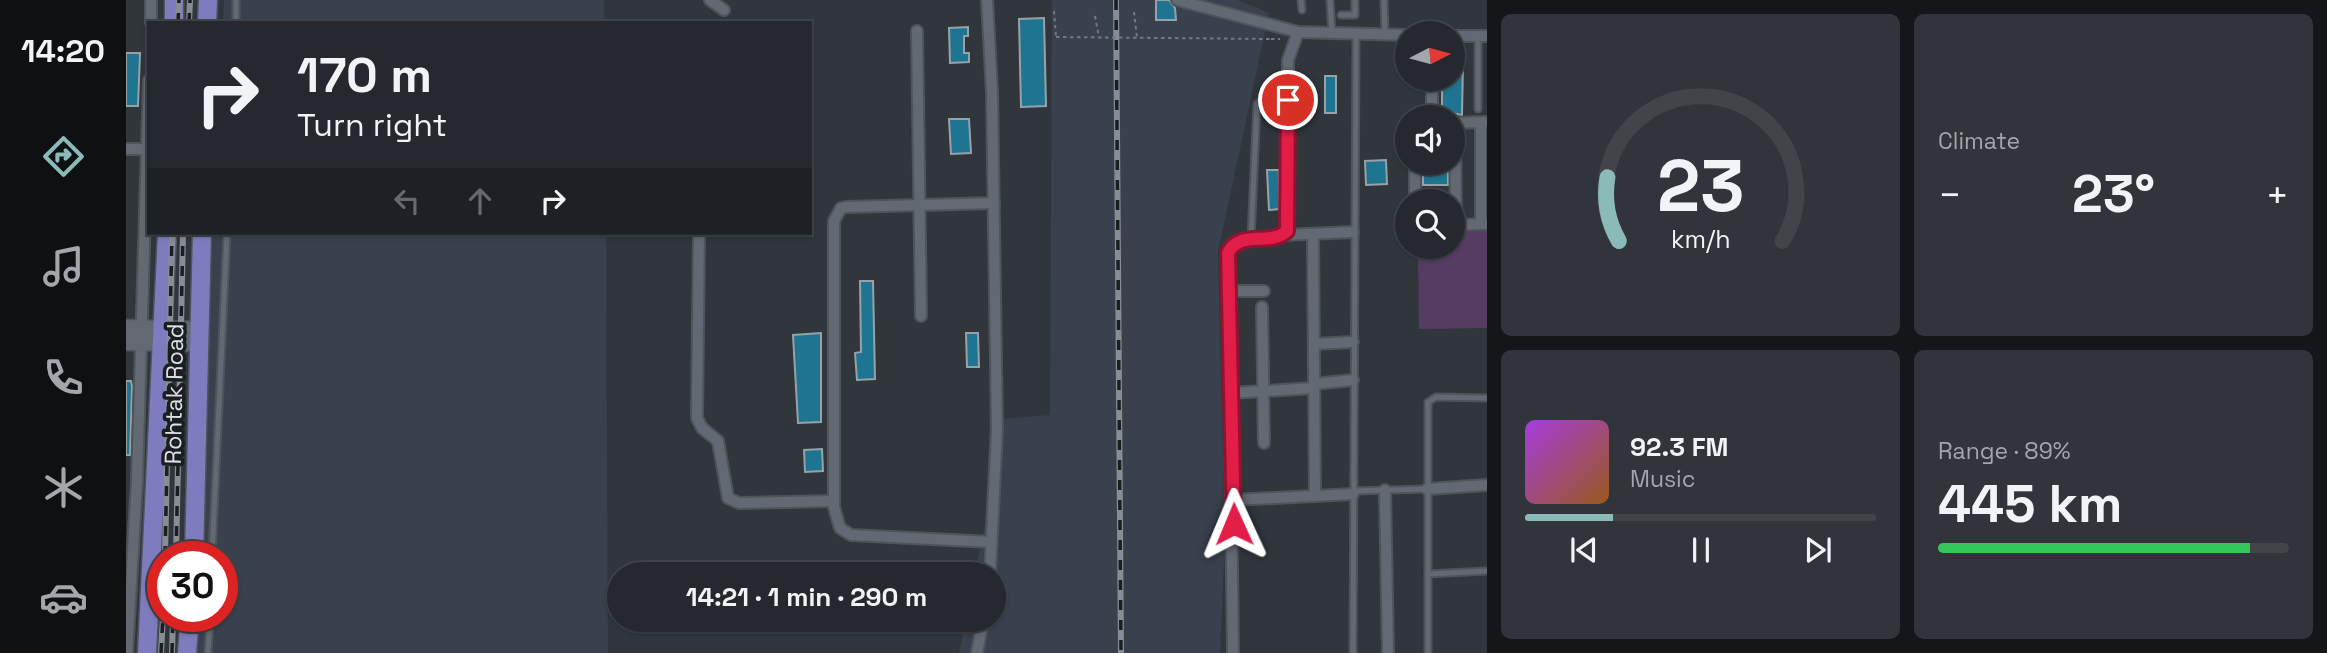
<!DOCTYPE html>
<html lang="en">
<head>
<meta charset="utf-8">
<style>
	:root { --surface:#25282e; --page:#31343a; --text:#f1f3f6; --muted:#a3a6aa; --line:#42444a; --accent:#8bbbb9 }
	body { margin:0; font-family:"Space Grotesk",sans-serif; background:var(--page); color:var(--text); height:100vh; display:flex; flex-direction:column; font-size:26px; white-space:nowrap }
	* { box-sizing:border-box; margin:0 }
	p { font-size:23px; color:var(--muted) }
	.icon { flex:none; width:38px; height:38px; fill:none; stroke:currentColor; stroke-width:2; stroke-linecap:round; stroke-linejoin:round }
	.map { position:relative; flex:1; overflow:hidden }
	.panel { display:flex; flex-direction:column; gap:14px; padding:14px; background:#141619; width:840px }
	.panel>* { flex:none }
	.top-card { position:absolute; left:21px; top:21px; width:665px; height:214px; border-radius:0px; box-shadow:0 2px 5px #0004,0 0 0 2px var(--line); background:#25282e; color:var(--text); overflow:hidden }
	.needle { width:46px; rotate:84deg }
	.tools { position:absolute; left:1269px; top:21px; display:grid; gap:14px }
	.tools a { display:grid; place-items:center; width:70px; height:70px; border-radius:50%; background:var(--surface); box-shadow:0 2px 5px #0004,0 0 0 2px var(--line); font-size:35px }
	.speed { position:absolute; left:21px; top:541px; display:flex; gap:14px; font-size:35px; font-weight:700; text-align:center }
	.speed>* { display:grid; place-content:center; width:91px; height:91px; border-radius:50%; background:var(--surface); box-shadow:0 2px 5px #0004,0 0 0 2px var(--line); line-height:1 }
	.speed .limit { border:10px solid #d22; background:#fff; color:#111 }
	.pin { position:absolute; display:grid; place-items:center; width:60px; height:60px; color:#fff; margin:-30px; border:4px solid #fff; border-radius:50%; box-shadow:0 2px 7px #0007 }
	.me { position:absolute; width:77px; margin:-38px; rotate:359deg; stroke-linejoin:round; filter:drop-shadow(0 0 5px #0008) }
	.turn { display:flex; align-items:center; gap:24px; height:147px; padding:0 35px; font-size:32px }
	.turn .icon { width:91px; height:91px; stroke-width:2.5 }
	.turn b { display:block; font-size:49px; line-height:60px }
	.lanes { display:flex; align-items:center; height:66px; padding:0 35px; background:#0003; justify-content:center; gap:35px; direction:ltr }
	.lanes .off { opacity:.35 }
	.big { font-size:52px; font-weight:800; line-height:1.1 }
	.panel .widget { flex:1; display:flex; flex-direction:column; justify-content:center; gap:10px; min-width:0; padding:0 24px; border-radius:10px; background:var(--page) }
	.panel .dial { align-items:center; gap:0 }
	.dial svg { height:182px; overflow:visible; fill:none; stroke:var(--line); stroke-width:7; stroke-linecap:round; text-anchor:middle }
	.dial text { fill:var(--text); stroke:none }
	.song { display:flex; align-items:center; gap:21px }
	.cover { width:84px; height:84px; border-radius:10px; background:linear-gradient(135deg,hsl(280 70% 55%),hsl(30 70% 35%)) }
	.played { height:7px; border-radius:4px; background:linear-gradient(90deg,var(--accent) 25%,var(--line) 25%) }
	.keys { display:flex; justify-content:space-around; direction:ltr }
	.heat { display:flex; justify-content:space-between; align-items:center; font-size:38px; direction:ltr }
	.charge { height:10px; border-radius:5px; background:linear-gradient(90deg,#34c759 89%,var(--line) 0) }
	.panel .tiles { flex:1; display:grid; gap:14px; grid-template-columns:repeat(2,1fr) }
	.trip { position:absolute; left:481px; top:562px; width:399px; height:70px; border-radius:35px; background:var(--surface); box-shadow:0 2px 5px #0004,0 0 0 2px var(--line); font-weight:800; line-height:70px; text-align:center }
	main { display:flex; flex:1; min-height:0 }
	.tabs { display:flex; flex-direction:column; width:126px; justify-content:space-around; align-items:center; background:#0f1012; color:var(--muted) }
	.tabs .icon { width:49px; height:49px }
	.tabs .active { color:var(--accent) }
	.tabs b { font-size:32px; color:var(--text) }
	.map>svg:first-child { display:block }
	.built { fill:#38414d }
	.green { fill:#563c63 }
	.building { fill:#1f7491; stroke:#96a2a7; stroke-width:2 }
	.lines { fill:none; stroke-linecap:round; stroke-linejoin:round }
	.lane-casing { stroke:#4f545a; stroke-width:9 }
	.street-casing { stroke:#4f545a; stroke-width:14 }
	.secondary-casing { stroke:#4f545a; stroke-width:19 }
	.primary-casing { stroke:#4f545a; stroke-width:21 }
	.path { stroke:#74797f; stroke-width:2; stroke-dasharray:3.5 3.5; stroke-linecap:butt }
	.lane { stroke:#636972; stroke-width:5 }
	.street { stroke:#636972; stroke-width:10 }
	.secondary { stroke:#636972; stroke-width:16 }
	.primary { stroke:#7e7cbe; stroke-width:18 }
	.rail-casing { stroke:#898d93; stroke-width:6 }
	.rail { stroke:#1b1d21; stroke-width:3.5; stroke-dasharray:10; stroke-linecap:butt }
	.path-bridge { stroke:#74797f; stroke-width:2; stroke-dasharray:3.5 3.5; stroke-linecap:butt }
	.route-casing { stroke:#92132f; stroke-width:18 }
	.route { stroke:#e11d48; stroke-width:12 }
	.labels { text-anchor:middle; stroke-width:7; stroke-linejoin:round; paint-order:stroke }
	.street-label { font-size:23px; fill:#dde0e5; stroke:#1b1d21 }
</style>
</head>
<body>
<main>
<nav class="tabs">
<b>14:20</b>
<svg class="icon active" aria-label="directions" viewBox="0 0 24 24"><path d="M12 3l9 9-9 9-9-9zM9 14v-3h6M13 9l2 2-2 2"/></svg>
<svg class="icon" aria-label="music" viewBox="0 0 24 24"><path d="M9 18V5l10-2v13"/><circle cx="6" cy="18" r="3"/><circle cx="16" cy="16" r="3"/></svg>
<svg class="icon" aria-label="phone" viewBox="0 0 24 24"><path d="M5 4h4l2 5-3 2q2 4 5 5l2-3 5 2v4C11 20 4 13 5 4z"/></svg>
<svg class="icon" aria-label="climate" viewBox="0 0 24 24"><path d="M12 3v18M4 7l16 10M4 17L20 7"/></svg>
<svg class="icon" aria-label="car" viewBox="0 0 24 24"><path d="M5 17H2v-5l4-1 3-4h7l3 4 3 1v5h-3M9 17h6M6 11h13"/><circle cx="7" cy="17" r="2"/><circle cx="17" cy="17" r="2"/></svg>
</nav>
<div class="map">
<svg width="1361" height="653" viewBox="0 0 1361 653">
	<rect width="100%" height="100%" fill="#31363d"/>
	<!-- built -->
	<g class="built">
		<path d="M98 0H478V23H97Z"/>
		<path d="M926 0H1112L1143 13 1092 252 1099 543 1094 653H833L840 620H868V574H849L859 525 864 420 924 415Z"/>
		<path d="M87 233H480L482 653H67L68 616H96V556H71Z"/>
	</g>
	<!-- green -->
	<path class="green" d="M1327 230H1361V328L1293 329 1292 247H1326Z"/>
	<!-- building -->
	<g class="building">
		<path d="M1030 0H1043L1049 8 1050 20H1030Z"/>
		<path d="M918 18 920 106 895 107 893 19Z"/>
		<path d="M842 27V36H838V53H843V62L824 63 823 28Z"/>
		<path d="M0 53H14L12 106H0Z"/>
		<path d="M1326 63H1337L1336 115 1316 111V79H1326Z"/>
		<rect x="1199" y="76" width="11" height="37"/>
		<path d="M823 119H843L845 153 825 154Z"/>
		<path d="M1260 160 1261 184 1240 185 1239 161Z"/>
		<rect x="1297" y="163" width="25" height="22"/>
		<path d="M1141 170H1153V209L1143 210Z"/>
		<path d="M734 281H747L749 379 731 380 729 353 735 352Z"/>
		<path d="M695 333V422L672 423 667 335Z"/>
		<path d="M840 333H852L853 367H841Z"/>
		<path d="M0 381H5L6 386 4 455H0Z"/>
		<path d="M696 449 697 471 679 472 678 450Z"/>
	</g>
	<g class="lines">
		<!-- lane casing -->
		<g class="lane-casing">
			<g id="lane">
				<path d="M1175 0 1176 10"/>
				<path d="M1204 0 1206 34"/>
				<path d="M1258 0 1259 34"/>
				<path d="M1215 15H1229V0"/>
				<path d="M110 23V0"/>
				<path d="M1352 109V36"/>
				<path d="M1125 239 1131 104 1160 76"/>
				<path d="M1227 491 1301 489"/>
				<path d="M86 556 101 233"/>
				<path d="M1302 574 1361 571"/>
				<path d="M82 653 84 616"/>
				<path d="M1227 653 1230 34"/>
				<path d="M1302 653V402L1310 397 1361 398"/>
			</g>
		</g>
		<!-- street casing -->
		<g class="street-casing">
			<g id="street">
				<path d="M584 0 598 10"/>
				<path d="M861 0 866 92 871 430 864 574"/>
				<path d="M1051 0 1172 32 1281 35"/>
				<path d="M25 23V0"/>
				<path d="M791 31 795 316"/>
				<path d="M1326 36H1361"/>
				<path d="M1306 79V105"/>
				<path d="M1326 123 1359 122"/>
				<path d="M1329 123 1330 225"/>
				<path d="M1355 123V224"/>
				<path d="M0 149H21"/>
				<path d="M1289 201V163"/>
				<path d="M1326 225 1361 224"/>
				<path d="M573 233 571 418 576 428 592 441 602 498 613 503 708 501"/>
				<path d="M1187 234 1189 496"/>
				<path d="M1157 235 1227 232"/>
				<path d="M1103 291H1138"/>
				<path d="M1136 307 1138 443"/>
				<path d="M1188 344 1227 342"/>
				<path d="M1188 384 1227 380"/>
				<path d="M1105 393 1188 388"/>
				<path d="M1301 489 1361 485"/>
				<path d="M1259 490 1262 653"/>
				<path d="M1107 500 1227 494"/>
				<path d="M866 542 725 535 714 528 708 507V221L715 208 720 207 868 203"/>
				<path d="M1 653 11 481 23 80"/>
				<path d="M851 653 857 620"/>
				<path d="M1107 653 1102 253C1114 229 1144 247 1161 231L1162 60 1172 32"/>
			</g>
		</g>
		<!-- secondary casing -->
		<g class="secondary-casing">
			<g id="secondary">
				<path d="M0 328 74 330"/>
				<path d="M0 342 74 343"/>
			</g>
		</g>
		<!-- primary casing -->
		<g class="primary-casing">
			<g id="primary">
				<path d="M48 23V0"/>
				<path d="M81 23 82 0"/>
				<path d="M68 556 76 233"/>
				<path d="M21 653 41 233"/>
				<path d="M61 653 64 616"/>
			</g>
		</g>
		<!-- path -->
		<g class="path">
			<path d="M928 11 930 37"/>
			<path d="M1008 12 1011 38"/>
			<path d="M969 16 973 37"/>
			<path d="M1145 39H1154"/>
		</g>
		<!-- lane -->
		<use href="#lane" class="lane"/>
		<!-- street -->
		<use href="#street" class="street"/>
		<!-- secondary -->
		<use href="#secondary" class="secondary"/>
		<!-- primary -->
		<use href="#primary" class="primary"/>
		<!-- rail casing -->
		<g class="rail-casing">
			<g id="rail">
				<path d="M990 0 995 653"/>
				<path d="M52 23 53 0"/>
				<path d="M63 23 64 0"/>
				<path d="M39 556 46 233"/>
				<path d="M50 556 57 233"/>
				<path d="M35 653 37 615"/>
				<path d="M46 653 47 616"/>
			</g>
		</g>
		<!-- rail -->
		<use href="#rail" class="rail"/>
		<!-- path-bridge -->
		<path class="path-bridge" d="M930 37 1145 39"/>
	</g>
	<g class="lines">
		<!-- route casing -->
		<g class="route-casing">
			<path id="route" d="M1108 524 1102 253C1114 229 1144 247 1161 231L1162 100"/>
		</g>
		<!-- route -->
		<use href="#route" class="route"/>
	</g>
	<g class="labels">
		<!-- street labels -->
		<g class="street-label">
			<text transform="translate(48 394) rotate(-89)" y="8">Rohtak Road</text>
		</g>
	</g>
</svg>
<div class="tools">
<a><svg class="needle" viewBox="-14 -14 28 28"><path d="M0-13l5 13h-10z" fill="#e53935"/><path d="M0 13l5-13h-10z" fill="#a3a6aa"/></svg></a>
<a><svg class="icon" aria-label="sound" viewBox="0 0 24 24"><path d="M4 9h4l5-4v14l-5-4H4zM17 9q2 3 0 6"/></svg></a>
<a><svg class="icon" aria-label="search" viewBox="0 0 24 24"><circle cx="10" cy="10" r="6"/><path d="M15 15l6 6"/></svg></a>
</div>
<div class="speed"><div class="limit">30</div></div>
<div class="pin" style="left:1162px;top:100px;background:#d93025"><svg class="icon" aria-label="arrive" viewBox="0 0 24 24"><path d="M6 21V4h12l-3 4 3 4H6"/></svg></div>
<svg class="me" style="left:1108px;top:524px" viewBox="-20 -20 40 40"><path d="M0-17L14 15 0 8-14 15z" fill="#e11d48" stroke="#fff" stroke-width="4"/></svg>
<div class="trip">14:21 · 1 min · 290 m</div>
<div class="top-card">
<div class="turn"><svg class="icon" aria-label="right" viewBox="0 0 24 24"><path d="M7 20v-9h11M14 6l5 5-5 5"/></svg><div><b>170 m</b>Turn right</div></div>
<div class="lanes"><svg class="icon off" aria-label="left" viewBox="0 0 24 24"><path d="M17 20v-9H6M10 6l-5 5 5 5"/></svg><svg class="icon off" aria-label="ahead" viewBox="0 0 24 24"><path d="M12 20V5M6 11l6-6 6 6"/></svg><svg class="icon" aria-label="right" viewBox="0 0 24 24"><path d="M7 20v-9h11M14 6l5 5-5 5"/></svg></div>
</div>
</div>
<section class="panel">
<div class="tiles">
<div class="widget dial"><svg viewBox="0 0 100 80">
<path d="M14 69A42 42 0 1 1 86 69"/>
<path d="M14 69A42 42 0 0 1 9 41" stroke="#8bbbb9"/>
<text x="50" y="56" font-size="32" font-weight="700">23</text>
<text x="50" y="72" font-size="11">km/h</text>
</svg></div>
<div class="widget"><p>Climate</p>
<div class="heat"><a>−</a><b class="big">23°</b><a>+</a></div>
</div>
<div class="widget">
<div class="song"><i class="cover"></i><div><b>92.3 FM</b><p>Music</p></div></div>
<div class="played"></div>
<div class="keys"><svg class="icon" aria-label="previous" viewBox="0 0 24 24"><path d="M18 5L8 12l10 7zM5 5v14"/></svg><svg class="icon" aria-label="pause" viewBox="0 0 24 24"><path d="M8 5v14M16 5v14"/></svg><svg class="icon" aria-label="next" viewBox="0 0 24 24"><path d="M6 5l10 7-10 7zM19 5v14"/></svg></div>
</div>
<div class="widget"><p>Range · 89%</p><b class="big">445 km</b><div class="charge"></div></div>
</div>
</section>
</main>
</body>
</html>
